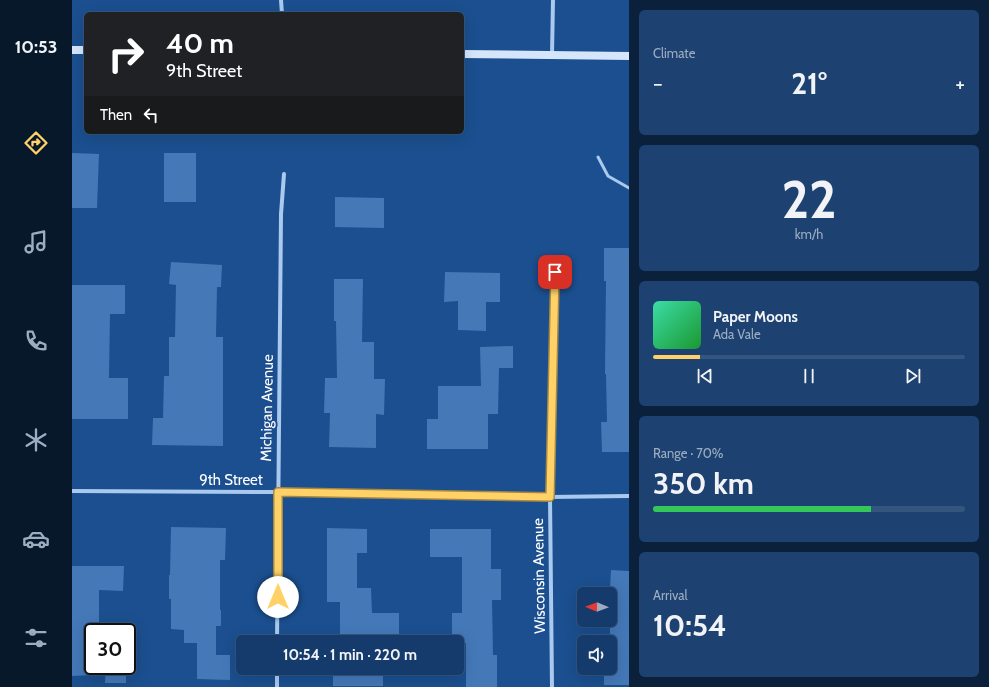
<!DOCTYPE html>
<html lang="en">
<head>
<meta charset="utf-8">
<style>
	:root { --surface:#143b6b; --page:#1d4271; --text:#f1f3f6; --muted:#9dadc1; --line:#33557e; --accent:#ffd166 }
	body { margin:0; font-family:Cabin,sans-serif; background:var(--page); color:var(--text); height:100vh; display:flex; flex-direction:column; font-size:15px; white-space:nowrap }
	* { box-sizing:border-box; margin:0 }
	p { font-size:13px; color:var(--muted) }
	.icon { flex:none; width:22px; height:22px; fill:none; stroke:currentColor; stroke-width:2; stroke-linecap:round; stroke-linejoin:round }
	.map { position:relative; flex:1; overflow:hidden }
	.sheet { display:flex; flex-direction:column; gap:10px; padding:10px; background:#0b203b; width:360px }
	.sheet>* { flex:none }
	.hud { position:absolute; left:12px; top:12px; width:380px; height:122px; border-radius:6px; box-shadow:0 4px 16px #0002,0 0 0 1px var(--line); background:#202124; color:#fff; overflow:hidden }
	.needle { width:26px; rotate:271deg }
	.tools { position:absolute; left:505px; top:587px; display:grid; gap:8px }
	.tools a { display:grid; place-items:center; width:40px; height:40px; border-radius:6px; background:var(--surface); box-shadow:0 4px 16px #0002,0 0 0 1px var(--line); font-size:20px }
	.speed { position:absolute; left:12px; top:623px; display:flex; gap:8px; font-size:20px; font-weight:700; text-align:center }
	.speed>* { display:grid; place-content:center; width:52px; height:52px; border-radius:50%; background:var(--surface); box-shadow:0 4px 16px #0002,0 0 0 1px var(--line); line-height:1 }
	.speed .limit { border:2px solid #111; border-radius:6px; background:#fff; color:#111 }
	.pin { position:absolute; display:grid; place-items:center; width:34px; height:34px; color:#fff; margin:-17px; border-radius:8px; box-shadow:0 2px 6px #0006 }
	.me { position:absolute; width:44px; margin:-22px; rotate:0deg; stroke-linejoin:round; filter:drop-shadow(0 0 3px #0008) }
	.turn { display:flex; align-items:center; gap:14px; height:84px; padding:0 16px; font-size:18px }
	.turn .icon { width:52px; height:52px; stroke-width:2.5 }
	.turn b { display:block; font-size:28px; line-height:34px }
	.then { display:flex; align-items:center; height:38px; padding:0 16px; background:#0003; gap:8px; font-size:15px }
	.big { font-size:30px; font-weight:800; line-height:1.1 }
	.sheet .card { flex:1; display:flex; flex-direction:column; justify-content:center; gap:6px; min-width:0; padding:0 14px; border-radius:6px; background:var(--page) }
	.sheet .dial { align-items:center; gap:0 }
	.dial b { font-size:52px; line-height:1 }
	.song { display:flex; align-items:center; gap:12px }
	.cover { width:48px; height:48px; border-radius:6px; background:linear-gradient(135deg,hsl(160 70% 55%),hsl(130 70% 35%)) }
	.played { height:4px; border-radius:2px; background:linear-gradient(90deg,var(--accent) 15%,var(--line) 15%) }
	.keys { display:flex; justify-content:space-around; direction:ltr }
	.heat { display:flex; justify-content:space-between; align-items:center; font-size:22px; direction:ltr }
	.charge { height:6px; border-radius:3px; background:linear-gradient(90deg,#34c759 70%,var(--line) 0) }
	.trip { position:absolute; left:164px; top:635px; width:228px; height:40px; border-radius:6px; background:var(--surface); box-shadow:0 4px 16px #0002,0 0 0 1px var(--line); font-weight:800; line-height:40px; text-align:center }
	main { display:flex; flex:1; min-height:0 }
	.tabs { display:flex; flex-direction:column; width:72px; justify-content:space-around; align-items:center; background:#08182b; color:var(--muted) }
	.tabs .icon { width:28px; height:28px }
	.tabs .selected { color:var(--accent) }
	.tabs b { font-size:18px; color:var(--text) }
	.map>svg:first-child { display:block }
	.building { fill:#4478b7 }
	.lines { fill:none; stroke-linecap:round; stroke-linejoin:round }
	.lane { stroke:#a9c9ee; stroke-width:3 }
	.street { stroke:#a9c9ee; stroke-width:4 }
	.secondary { stroke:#d6e6fa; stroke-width:8 }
	.route-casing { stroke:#a68842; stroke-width:10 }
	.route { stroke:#ffd166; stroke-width:7 }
	.labels { text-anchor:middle; stroke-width:4; stroke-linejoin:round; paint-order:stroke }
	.street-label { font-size:15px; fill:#fff; stroke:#1b4f8f }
</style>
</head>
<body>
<main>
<nav class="tabs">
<b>10:53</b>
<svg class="icon selected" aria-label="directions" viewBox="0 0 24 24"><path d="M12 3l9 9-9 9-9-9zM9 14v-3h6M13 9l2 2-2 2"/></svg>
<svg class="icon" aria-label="music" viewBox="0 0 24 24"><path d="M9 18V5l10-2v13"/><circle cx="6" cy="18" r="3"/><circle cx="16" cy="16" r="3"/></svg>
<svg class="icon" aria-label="phone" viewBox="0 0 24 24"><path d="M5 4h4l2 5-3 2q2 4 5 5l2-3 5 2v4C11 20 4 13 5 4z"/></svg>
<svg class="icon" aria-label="climate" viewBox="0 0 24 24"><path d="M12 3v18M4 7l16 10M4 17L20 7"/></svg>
<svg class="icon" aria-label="car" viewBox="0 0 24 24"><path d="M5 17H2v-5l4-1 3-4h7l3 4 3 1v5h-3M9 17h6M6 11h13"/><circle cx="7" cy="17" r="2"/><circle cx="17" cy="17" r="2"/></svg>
<svg class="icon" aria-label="filters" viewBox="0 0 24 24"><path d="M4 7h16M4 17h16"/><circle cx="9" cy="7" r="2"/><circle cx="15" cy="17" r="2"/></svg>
</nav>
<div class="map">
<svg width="557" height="687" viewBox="0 0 557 687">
	<rect width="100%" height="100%" fill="#1b4f8f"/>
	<!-- building -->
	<g class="building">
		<path d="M0 153 27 154 25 208H0Z"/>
		<rect x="92" y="153" width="32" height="49"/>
		<path d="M263 197 312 198V228L263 227Z"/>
		<path d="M532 248H557V452H530L529 422H535L534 374H533L534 281H532Z"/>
		<path d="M99 262 150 265 149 287H145L144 337H151V446L80 445 81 418H91L92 376H97V337H103L104 285 97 284Z"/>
		<path d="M373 272 428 273V302H414V331L386 330V301L372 302Z"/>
		<path d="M262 279H291L290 342H302V379H313L312 415 304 414V448L257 447 258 413H252L253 378H265L264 321H262Z"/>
		<path d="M0 285H53V314H38L37 378H56V419H0Z"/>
		<path d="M441 346V368H427L426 414H416V449H355V419H366V386H409L408 347Z"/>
		<path d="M99 527 154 528 153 560H148V610H149V626H144V655H158V680L125 679V643H112V630L99 629V599H97V575H98Z"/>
		<path d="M255 528 295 529V553H285V588H299L300 613H327V642H268V602H255Z"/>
		<path d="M358 529H419V569H429V600H420L421 655H425V687H394V643L380 642V613H390V557H358Z"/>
		<path d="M0 566H52L51 591 27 590V632H21V675L0 676Z"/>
		<path d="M539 570 557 571V685H532V668H538V589Z"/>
		<path d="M34 666H54V683H33Z"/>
		<rect x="261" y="668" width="50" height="18"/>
	</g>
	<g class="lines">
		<!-- lane -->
		<path class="lane" d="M526 157 536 176 557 188"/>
		<!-- street -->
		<g class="street">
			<path d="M209 0 210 14"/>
			<path d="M480 55 481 0"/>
			<path d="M0 491 206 492 478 497 557 496"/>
			<path d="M205 642 209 214 212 174"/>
			<path d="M205 687V668"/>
			<path d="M480 687 478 497 483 272"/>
		</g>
		<!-- secondary -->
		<g class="secondary">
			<path d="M0 50H14"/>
			<path d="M390 54 557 56"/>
		</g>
	</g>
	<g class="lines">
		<!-- route casing -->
		<g class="route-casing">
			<path id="route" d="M206 597V492L478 497 483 272"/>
		</g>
		<!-- route -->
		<use href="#route" class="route"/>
	</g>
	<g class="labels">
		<!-- street labels -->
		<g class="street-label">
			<text transform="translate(195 408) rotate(-89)" y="5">Michigan Avenue</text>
			<text x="159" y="485">9th Street</text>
			<text transform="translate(467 576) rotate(-91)" y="5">Wisconsin Avenue</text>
		</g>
	</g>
</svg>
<div class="tools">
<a><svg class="needle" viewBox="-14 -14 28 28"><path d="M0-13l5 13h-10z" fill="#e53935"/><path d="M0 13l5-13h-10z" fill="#9dadc1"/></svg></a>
<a><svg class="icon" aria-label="sound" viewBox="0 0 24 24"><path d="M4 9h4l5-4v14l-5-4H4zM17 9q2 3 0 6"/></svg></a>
</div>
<div class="speed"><div class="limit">30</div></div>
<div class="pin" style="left:483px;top:272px;background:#d93025"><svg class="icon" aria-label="arrive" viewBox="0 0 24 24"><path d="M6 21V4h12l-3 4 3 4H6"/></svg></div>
<svg class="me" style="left:206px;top:597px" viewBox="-20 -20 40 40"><circle r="19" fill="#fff"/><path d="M0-13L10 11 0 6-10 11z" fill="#ffd166"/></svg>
<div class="trip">10:54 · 1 min · 220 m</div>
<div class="hud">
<div class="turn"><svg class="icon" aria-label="right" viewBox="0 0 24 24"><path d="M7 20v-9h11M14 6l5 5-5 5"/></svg><div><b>40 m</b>9th Street</div></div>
<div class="then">Then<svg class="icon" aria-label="left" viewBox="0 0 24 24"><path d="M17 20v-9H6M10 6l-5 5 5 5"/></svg></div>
</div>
</div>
<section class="sheet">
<div class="card"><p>Climate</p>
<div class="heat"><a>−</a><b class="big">21°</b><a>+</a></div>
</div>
<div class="card dial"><b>22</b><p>km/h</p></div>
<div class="card">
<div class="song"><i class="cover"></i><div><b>Paper Moons</b><p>Ada Vale</p></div></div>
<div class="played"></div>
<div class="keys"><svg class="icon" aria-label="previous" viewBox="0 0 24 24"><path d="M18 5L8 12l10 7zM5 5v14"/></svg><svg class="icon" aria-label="pause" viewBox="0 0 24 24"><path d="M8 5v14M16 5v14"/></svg><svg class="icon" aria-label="next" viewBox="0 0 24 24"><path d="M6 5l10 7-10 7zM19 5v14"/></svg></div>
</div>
<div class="card"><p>Range · 70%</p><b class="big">350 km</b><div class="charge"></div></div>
<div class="card"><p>Arrival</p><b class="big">10:54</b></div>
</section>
</main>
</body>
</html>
